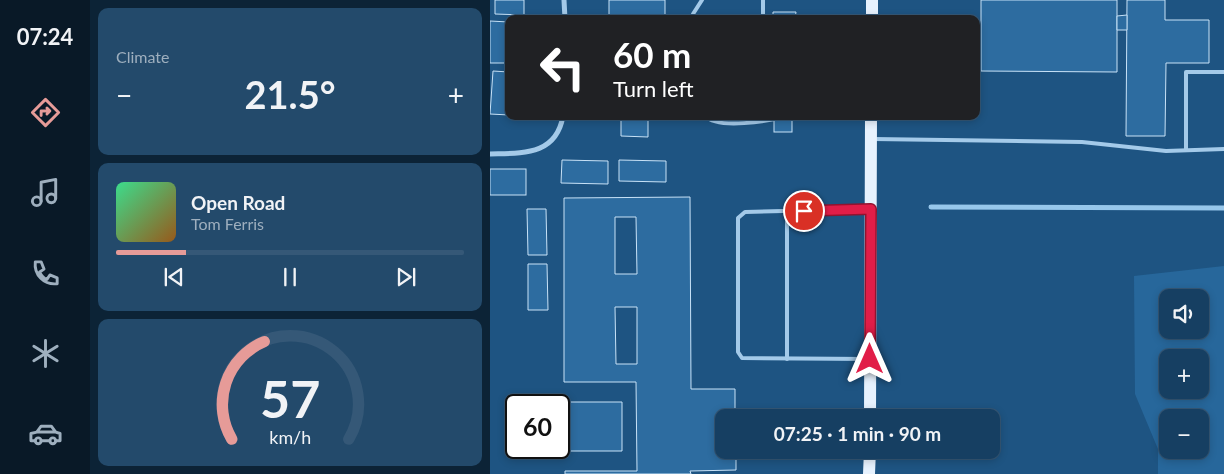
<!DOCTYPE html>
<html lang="en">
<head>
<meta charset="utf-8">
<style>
	:root { --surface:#163f62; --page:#234a6b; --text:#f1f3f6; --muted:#9eafbe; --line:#355877; --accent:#e69b98 }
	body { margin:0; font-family:Lato,sans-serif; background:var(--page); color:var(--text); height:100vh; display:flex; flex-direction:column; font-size:19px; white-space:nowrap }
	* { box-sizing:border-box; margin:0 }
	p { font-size:16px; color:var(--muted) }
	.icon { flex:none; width:28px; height:28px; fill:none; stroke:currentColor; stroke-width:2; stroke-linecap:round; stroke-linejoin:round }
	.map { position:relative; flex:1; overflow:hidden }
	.side { display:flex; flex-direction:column; gap:8px; padding:8px; background:#0c2336; width:400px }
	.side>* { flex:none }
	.banner { position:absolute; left:15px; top:15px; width:475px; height:105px; border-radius:10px; box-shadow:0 2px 8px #0003,0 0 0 1px var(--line); background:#202124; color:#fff; overflow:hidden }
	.fabs { position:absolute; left:669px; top:289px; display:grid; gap:10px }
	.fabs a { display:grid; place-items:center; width:50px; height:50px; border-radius:10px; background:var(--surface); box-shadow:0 2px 8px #0003,0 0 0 1px var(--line); font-size:25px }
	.speed { position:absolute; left:15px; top:394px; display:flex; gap:10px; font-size:25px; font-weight:700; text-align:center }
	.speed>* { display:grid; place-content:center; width:65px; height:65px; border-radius:50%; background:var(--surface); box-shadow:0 2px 8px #0003,0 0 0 1px var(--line); line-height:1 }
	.speed .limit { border:2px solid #111; border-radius:8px; background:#fff; color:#111 }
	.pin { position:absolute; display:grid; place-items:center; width:42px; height:42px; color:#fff; margin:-21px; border:2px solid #fff; border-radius:50%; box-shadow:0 1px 5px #0007 }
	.me { position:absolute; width:55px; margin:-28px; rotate:0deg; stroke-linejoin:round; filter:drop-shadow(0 0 4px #0008) }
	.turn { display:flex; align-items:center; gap:18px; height:105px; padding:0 25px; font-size:22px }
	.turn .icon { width:65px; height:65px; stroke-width:2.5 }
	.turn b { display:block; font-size:35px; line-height:42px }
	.big { font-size:38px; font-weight:700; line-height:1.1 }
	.side .card { flex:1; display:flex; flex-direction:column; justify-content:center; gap:8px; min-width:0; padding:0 18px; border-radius:10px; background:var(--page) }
	.side .dial { align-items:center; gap:0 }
	.dial svg { height:130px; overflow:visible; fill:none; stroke:var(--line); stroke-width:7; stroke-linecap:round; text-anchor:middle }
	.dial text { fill:var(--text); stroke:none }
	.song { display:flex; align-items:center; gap:15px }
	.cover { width:60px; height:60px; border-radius:8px; background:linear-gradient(135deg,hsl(150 70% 55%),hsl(30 70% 35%)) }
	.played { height:5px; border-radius:2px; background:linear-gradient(90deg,var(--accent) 20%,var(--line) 20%) }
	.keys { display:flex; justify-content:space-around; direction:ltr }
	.heat { display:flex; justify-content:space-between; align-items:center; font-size:28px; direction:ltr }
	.trip { position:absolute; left:225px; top:409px; width:285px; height:50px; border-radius:10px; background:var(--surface); box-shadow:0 2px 8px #0003,0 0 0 1px var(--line); font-weight:700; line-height:50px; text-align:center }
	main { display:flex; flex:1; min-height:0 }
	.dock { display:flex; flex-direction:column; width:90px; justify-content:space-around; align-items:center; background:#091927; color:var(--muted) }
	.dock .icon { width:35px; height:35px }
	.dock .active { color:var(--accent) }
	.dock b { font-size:22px; color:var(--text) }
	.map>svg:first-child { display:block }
	.green { fill:#27679b; fill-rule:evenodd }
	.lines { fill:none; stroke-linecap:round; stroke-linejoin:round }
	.stream { stroke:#97c7eb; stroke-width:5 }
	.building { fill:#2d6ca0; stroke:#c8e2f7; fill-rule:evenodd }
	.lane { stroke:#a4cae9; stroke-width:4 }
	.street { stroke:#a4cae9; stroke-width:5 }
	.primary { stroke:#e7f2fe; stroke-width:12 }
	.route-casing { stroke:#92132f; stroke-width:12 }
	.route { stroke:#e11d48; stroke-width:9 }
</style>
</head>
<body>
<main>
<nav class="dock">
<b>07:24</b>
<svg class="icon active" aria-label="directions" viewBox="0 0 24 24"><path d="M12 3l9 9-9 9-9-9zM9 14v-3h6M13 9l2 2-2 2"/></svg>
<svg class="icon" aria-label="music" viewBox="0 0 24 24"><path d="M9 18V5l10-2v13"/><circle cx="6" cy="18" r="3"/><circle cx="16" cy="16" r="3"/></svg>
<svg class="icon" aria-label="phone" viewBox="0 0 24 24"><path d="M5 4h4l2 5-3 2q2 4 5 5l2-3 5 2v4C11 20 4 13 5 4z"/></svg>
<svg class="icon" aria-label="climate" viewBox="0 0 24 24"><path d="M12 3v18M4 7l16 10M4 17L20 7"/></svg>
<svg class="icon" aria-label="car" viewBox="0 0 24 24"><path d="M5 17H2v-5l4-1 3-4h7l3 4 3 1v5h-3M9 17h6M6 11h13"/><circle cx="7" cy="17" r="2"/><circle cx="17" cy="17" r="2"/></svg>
</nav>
<section class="side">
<div class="card"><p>Climate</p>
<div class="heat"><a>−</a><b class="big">21.5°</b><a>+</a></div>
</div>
<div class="card">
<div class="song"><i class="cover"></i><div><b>Open Road</b><p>Tom Ferris</p></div></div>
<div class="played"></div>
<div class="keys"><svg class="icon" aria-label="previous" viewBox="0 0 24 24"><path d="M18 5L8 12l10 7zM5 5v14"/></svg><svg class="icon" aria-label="pause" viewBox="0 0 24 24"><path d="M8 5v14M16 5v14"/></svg><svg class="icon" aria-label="next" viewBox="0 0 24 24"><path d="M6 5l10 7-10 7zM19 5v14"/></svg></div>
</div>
<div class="card dial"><svg viewBox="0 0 100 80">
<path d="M14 69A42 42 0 1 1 86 69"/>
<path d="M14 69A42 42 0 0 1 34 9" stroke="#e69b98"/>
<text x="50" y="56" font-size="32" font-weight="700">57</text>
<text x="50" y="72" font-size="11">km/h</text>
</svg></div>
</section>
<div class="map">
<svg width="734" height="474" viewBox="0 0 734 474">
	<rect width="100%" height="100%" fill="#1e5482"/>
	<!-- green -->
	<path class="green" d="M734 266V474H668V449L645 394 644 276ZM678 298H710V330H678ZM678 358H710V390H678ZM678 418H710V450H678Z"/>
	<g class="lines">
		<!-- stream -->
		<path class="stream" d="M441 207 734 208"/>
	</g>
	<!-- building -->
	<g class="building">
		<path d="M5 0H34V15L5 14Z"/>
		<path d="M119 0H175V19L119 17Z"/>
		<path d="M491 0H627V72L491 71Z"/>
		<path d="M637 0H675V20H719V63H676L675 136H636Z"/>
		<path d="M283 12H306L305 19H283Z"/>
		<path d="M637 15V30H627V16Z"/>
		<path d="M0 21 19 22V63H0Z"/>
		<path d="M3 71 19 72V115L0 114Z"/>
		<path d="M131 116H158V137L131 136Z"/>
		<rect x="284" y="116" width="18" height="16"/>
		<path d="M72 160 118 161V184L71 183Z"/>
		<path d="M129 160 176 161V182L129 181Z"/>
		<rect x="0" y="169" width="36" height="26"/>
		<path d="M200 197 201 389H245V418H234V450H246V470L200 471 201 474H75V471H147L146 382H74V198ZM125 217H146L147 274H125ZM125 307H147V364H126Z"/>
		<path d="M37 209H56L57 255H38Z"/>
		<path d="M38 264H57L58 310H38Z"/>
		<path d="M67 402H132V451H67L69 405Z"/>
	</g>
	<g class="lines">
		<!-- lane -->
		<g class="lane">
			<path d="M203 19V14L212 0"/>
			<path d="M273 19V0"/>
			<path d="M215 116C228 130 279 121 297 116"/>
			<path d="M383 139 592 142 676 151 734 149"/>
			<path d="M696 150V72H734"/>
			<path d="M378 209 255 212 248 218V352L252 358 379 359"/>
			<path d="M297 359V211"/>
		</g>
		<!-- street -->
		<g class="street">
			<path d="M74 0 75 19"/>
			<path d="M0 154C32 153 66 156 73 116"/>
		</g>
		<!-- primary -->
		<g class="primary">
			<path d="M382 19V0"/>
			<path d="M380 418 381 116"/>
			<path d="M379 474 380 450"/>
		</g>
	</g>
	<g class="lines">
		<!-- route casing -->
		<g class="route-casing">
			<path id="route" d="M314 211 381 209 380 359"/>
		</g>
		<!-- route -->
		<use href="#route" class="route"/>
	</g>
</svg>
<div class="fabs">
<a><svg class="icon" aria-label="sound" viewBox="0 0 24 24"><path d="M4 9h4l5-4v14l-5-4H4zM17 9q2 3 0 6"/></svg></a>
<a>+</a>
<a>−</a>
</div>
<div class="speed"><div class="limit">60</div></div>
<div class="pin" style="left:314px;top:211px;background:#d93025"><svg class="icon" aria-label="arrive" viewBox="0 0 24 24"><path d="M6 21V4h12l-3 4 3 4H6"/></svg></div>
<svg class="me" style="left:380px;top:359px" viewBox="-20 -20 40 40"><path d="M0-17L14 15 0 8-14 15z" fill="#e11d48" stroke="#fff" stroke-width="4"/></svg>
<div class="trip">07:25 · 1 min · 90 m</div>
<div class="banner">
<div class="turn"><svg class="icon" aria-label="left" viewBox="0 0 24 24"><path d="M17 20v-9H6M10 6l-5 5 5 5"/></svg><div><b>60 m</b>Turn left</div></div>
</div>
</div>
</main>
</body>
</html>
